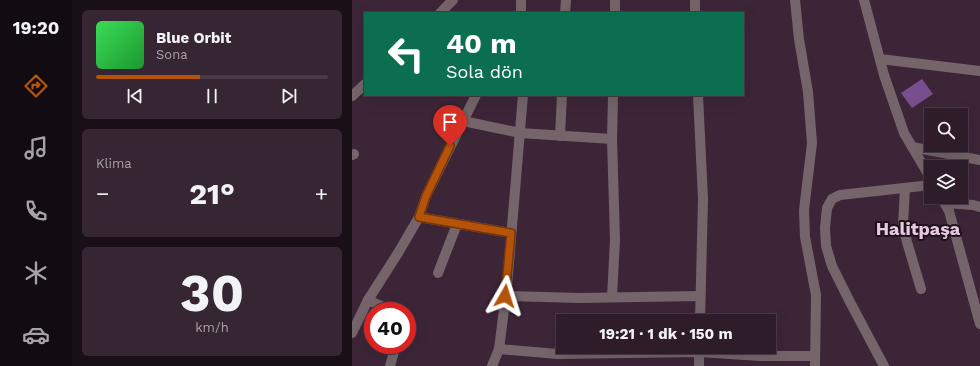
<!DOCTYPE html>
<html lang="tr">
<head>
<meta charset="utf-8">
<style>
	:root { --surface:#2e1c2a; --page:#362532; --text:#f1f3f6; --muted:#a7a1a8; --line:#493a47; --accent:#b45309 }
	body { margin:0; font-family:"Work Sans",sans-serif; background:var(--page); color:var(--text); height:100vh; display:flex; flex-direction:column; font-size:15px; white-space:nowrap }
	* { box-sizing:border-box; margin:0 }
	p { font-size:13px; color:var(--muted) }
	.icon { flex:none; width:22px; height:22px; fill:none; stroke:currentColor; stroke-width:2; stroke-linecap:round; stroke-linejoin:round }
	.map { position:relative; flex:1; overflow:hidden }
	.sheet { display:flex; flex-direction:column; gap:10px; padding:10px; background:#190f17; width:280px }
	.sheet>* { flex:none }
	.top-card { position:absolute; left:12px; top:12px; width:380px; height:84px; border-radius:0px; box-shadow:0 4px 16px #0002,0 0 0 1px var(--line); background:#0b6e4f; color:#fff; overflow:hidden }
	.tools { position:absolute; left:572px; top:108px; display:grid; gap:8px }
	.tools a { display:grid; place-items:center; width:44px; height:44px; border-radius:0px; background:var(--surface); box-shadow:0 4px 16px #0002,0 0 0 1px var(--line); font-size:20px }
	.speed { position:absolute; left:12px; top:302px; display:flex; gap:8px; font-size:20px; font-weight:700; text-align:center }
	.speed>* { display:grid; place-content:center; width:52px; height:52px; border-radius:50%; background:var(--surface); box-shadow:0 4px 16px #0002,0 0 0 1px var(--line); line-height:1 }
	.speed .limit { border:6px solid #d22; background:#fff; color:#111 }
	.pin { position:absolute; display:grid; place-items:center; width:34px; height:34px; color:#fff; margin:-41px -17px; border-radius:50% 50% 50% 0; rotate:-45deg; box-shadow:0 0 4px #0007 }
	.pin .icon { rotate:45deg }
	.me { position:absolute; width:44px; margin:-22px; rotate:6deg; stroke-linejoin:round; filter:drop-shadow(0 0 3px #0008) }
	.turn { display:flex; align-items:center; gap:14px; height:84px; padding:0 16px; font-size:18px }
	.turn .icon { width:52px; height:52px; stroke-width:2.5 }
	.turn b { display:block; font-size:28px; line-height:34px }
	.big { font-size:30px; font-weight:700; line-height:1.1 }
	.sheet .widget { flex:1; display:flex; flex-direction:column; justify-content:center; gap:6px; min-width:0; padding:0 14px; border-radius:6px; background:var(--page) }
	.sheet .dial { align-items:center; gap:0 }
	.dial b { font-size:52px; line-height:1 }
	.song { display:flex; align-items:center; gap:12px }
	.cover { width:48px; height:48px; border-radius:6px; background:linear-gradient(135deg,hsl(130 70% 55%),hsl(130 70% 35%)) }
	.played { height:4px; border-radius:2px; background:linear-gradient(90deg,var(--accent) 45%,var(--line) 45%) }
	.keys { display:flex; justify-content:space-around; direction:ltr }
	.heat { display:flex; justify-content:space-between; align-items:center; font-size:22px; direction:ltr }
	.trip { position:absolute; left:204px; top:314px; width:220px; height:40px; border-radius:0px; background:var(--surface); box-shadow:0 4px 16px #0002,0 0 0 1px var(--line); font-weight:700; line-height:40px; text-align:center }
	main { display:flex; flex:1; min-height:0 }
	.menu { display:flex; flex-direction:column; width:72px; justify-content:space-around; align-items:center; background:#120b11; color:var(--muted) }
	.menu .icon { width:28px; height:28px }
	.menu .on { color:var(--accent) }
	.menu b { font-size:18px; color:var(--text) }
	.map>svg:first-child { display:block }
	.building { fill:#774f8f }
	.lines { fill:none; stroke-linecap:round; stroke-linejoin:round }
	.minor { stroke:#75656a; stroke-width:10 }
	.route-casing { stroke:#753606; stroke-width:10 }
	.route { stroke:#b45309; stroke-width:7 }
	.labels { text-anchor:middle; stroke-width:4; stroke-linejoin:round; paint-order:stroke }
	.district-label { font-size:18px; font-weight:bold; fill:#e9c9e1; stroke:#1d121b }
</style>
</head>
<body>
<main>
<nav class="menu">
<b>19:20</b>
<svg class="icon on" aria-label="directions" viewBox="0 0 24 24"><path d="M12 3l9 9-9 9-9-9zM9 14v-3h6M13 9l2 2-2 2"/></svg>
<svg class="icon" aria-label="music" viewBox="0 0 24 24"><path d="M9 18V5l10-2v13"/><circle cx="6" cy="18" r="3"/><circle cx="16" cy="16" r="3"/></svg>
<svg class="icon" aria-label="phone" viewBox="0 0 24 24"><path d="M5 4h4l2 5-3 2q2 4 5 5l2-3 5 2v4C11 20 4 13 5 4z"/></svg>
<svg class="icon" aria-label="climate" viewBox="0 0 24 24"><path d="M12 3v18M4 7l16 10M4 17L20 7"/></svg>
<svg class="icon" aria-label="car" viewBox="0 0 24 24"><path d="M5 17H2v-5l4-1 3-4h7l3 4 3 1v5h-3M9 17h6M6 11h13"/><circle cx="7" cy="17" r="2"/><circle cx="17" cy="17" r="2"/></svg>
</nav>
<section class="sheet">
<div class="widget">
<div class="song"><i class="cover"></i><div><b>Blue Orbit</b><p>Sona</p></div></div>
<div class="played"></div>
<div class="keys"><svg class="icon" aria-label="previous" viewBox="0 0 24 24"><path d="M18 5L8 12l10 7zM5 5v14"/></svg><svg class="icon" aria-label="pause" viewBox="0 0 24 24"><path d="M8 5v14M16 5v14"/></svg><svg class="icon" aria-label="next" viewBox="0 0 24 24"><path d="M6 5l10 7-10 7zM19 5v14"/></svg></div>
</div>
<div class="widget"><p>Klima</p>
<div class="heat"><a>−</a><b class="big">21°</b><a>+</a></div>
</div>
<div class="widget dial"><b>30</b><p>km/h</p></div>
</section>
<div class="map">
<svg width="628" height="366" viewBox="0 0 628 366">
	<rect width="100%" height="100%" fill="#3d2538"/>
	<!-- building -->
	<path class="building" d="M570 79 581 94 560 108 549 93Z"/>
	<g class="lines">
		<!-- minor -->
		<g class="minor">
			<path d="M343 0V13"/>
			<path d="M443 0 447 39 456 92 460 143 452 210 453 237 464 295 463 366"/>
			<path d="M512 0 532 75 552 133 579 179"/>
			<path d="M88 13 101 0"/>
			<path d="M169 13V0"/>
			<path d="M213 13 214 0"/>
			<path d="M263 13V0"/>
			<path d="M528 59 628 71"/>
			<path d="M346 95 351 199 348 321"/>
			<path d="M0 96 13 84"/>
			<path d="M111 121 168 133 260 139"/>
			<path d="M208 136 210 95"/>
			<path d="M560 147 628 160"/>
			<path d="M0 155 2 154"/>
			<path d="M553 188 551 225 555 242 569 289"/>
			<path d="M589 197 597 211 628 324"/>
			<path d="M593 203 621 205 628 207"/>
			<path d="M67 217 159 233"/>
			<path d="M86 273 105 224"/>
			<path d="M153 296 228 298 348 296"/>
			<path d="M260 297 263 240 260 139 261 95"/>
			<path d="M16 300 40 311"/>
			<path d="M0 333 16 300 46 253 67 217 74 196 124 95"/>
			<path d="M347 347V366"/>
			<path d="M147 349 206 354 347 352 408 356H463"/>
			<path d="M38 366 44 345"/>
			<path d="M140 366 147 349 155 286 171 95"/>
			<path d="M532 366 498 302 480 266 474 246 473 228 475 208 480 199 488 195 579 185"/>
		</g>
	</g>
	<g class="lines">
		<!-- route casing -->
		<g class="route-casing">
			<path id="route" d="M98 146 74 196 67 217 159 233 153 296"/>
		</g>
		<!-- route -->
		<use href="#route" class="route"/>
	</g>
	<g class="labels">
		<!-- district labels -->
		<g class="district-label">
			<text x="566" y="235">Halitpaşa</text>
		</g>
	</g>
</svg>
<div class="tools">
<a><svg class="icon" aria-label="search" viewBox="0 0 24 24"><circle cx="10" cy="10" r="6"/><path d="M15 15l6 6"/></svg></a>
<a><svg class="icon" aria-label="layers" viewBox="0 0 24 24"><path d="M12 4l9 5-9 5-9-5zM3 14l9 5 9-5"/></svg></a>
</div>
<div class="speed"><div class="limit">40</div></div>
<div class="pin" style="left:98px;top:146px;background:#d93025"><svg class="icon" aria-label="arrive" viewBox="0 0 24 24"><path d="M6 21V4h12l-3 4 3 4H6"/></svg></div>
<svg class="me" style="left:153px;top:296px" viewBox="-20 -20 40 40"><path d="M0-17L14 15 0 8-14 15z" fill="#b45309" stroke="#fff" stroke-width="4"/></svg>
<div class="trip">19:21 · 1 dk · 150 m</div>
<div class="top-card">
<div class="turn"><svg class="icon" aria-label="left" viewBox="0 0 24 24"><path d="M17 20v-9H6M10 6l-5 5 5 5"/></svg><div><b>40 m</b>Sola dön</div></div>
</div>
</div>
</main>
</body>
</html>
